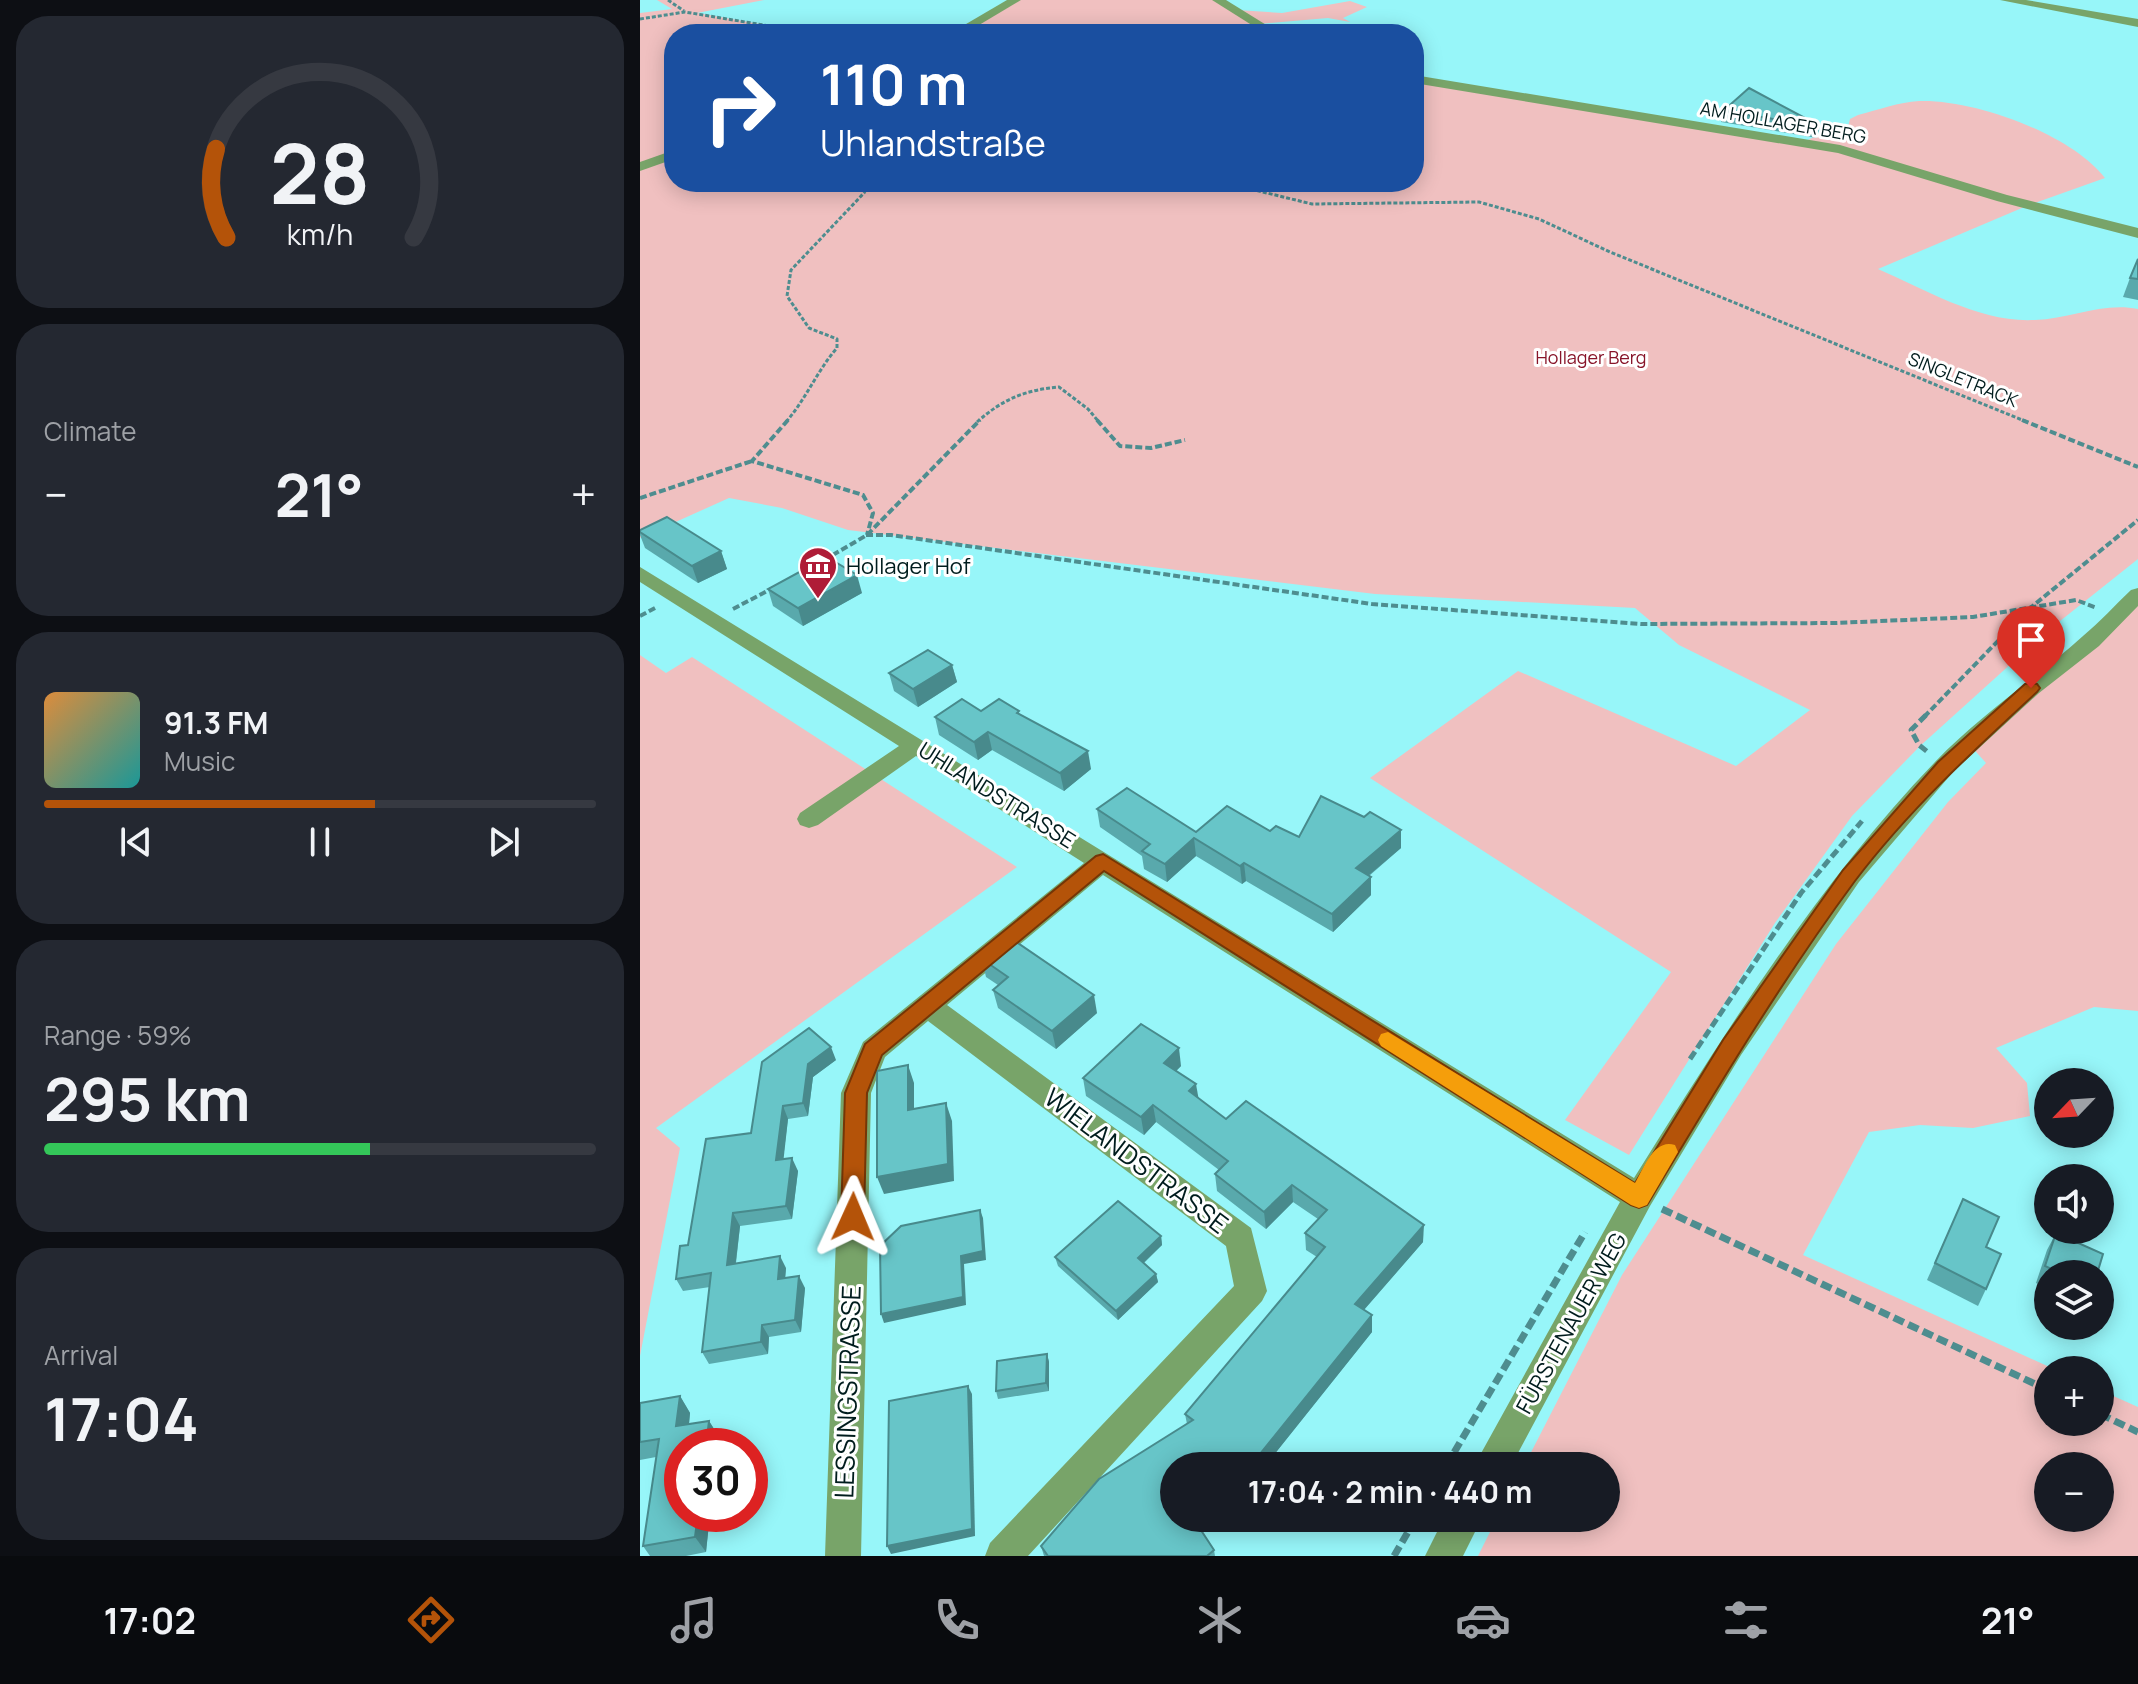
<!DOCTYPE html>
<html lang="en">
<head>
<meta charset="utf-8">
<style>
	:root { --surface:#171b24; --page:#242831; --text:#f1f3f6; --muted:#9ea1a6; --line:#363941; --accent:#b45309 }
	body { margin:0; font-family:Manrope,sans-serif; background:var(--page); color:var(--text); height:100vh; display:flex; flex-direction:column; font-size:30px; white-space:nowrap }
	* { box-sizing:border-box; margin:0 }
	p { font-size:26px; color:var(--muted) }
	.icon { flex:none; width:44px; height:44px; fill:none; stroke:currentColor; stroke-width:2; stroke-linecap:round; stroke-linejoin:round }
	.map { position:relative; flex:1; overflow:hidden }
	.side { display:flex; flex-direction:column; gap:16px; padding:16px; background:#0d0f14; width:640px }
	.side>* { flex:none }
	.top-card { position:absolute; left:24px; top:24px; width:760px; height:168px; border-radius:32px; box-shadow:0 4px 20px #0003; background:#1a4fa0; color:#fff; overflow:hidden }
	.needle { width:52px; rotate:245deg }
	.controls { position:absolute; left:1394px; top:1068px; display:grid; gap:16px }
	.controls a { display:grid; place-items:center; width:80px; height:80px; border-radius:50%; background:var(--surface); box-shadow:0 4px 20px #0003; font-size:40px }
	.speed { position:absolute; left:24px; top:1428px; display:flex; gap:16px; font-size:40px; font-weight:700; text-align:center }
	.speed>* { display:grid; place-content:center; width:104px; height:104px; border-radius:50%; background:var(--surface); box-shadow:0 4px 20px #0003; line-height:1 }
	.speed .limit { border:12px solid #d22; background:#fff; color:#111 }
	.pin { position:absolute; display:grid; place-items:center; width:68px; height:68px; color:#fff; margin:-82px -34px; border-radius:50% 50% 50% 0; rotate:-45deg; box-shadow:0 0 8px #0007 }
	.pin .icon { rotate:45deg }
	.me { position:absolute; width:88px; margin:-44px; rotate:1deg; stroke-linejoin:round; filter:drop-shadow(0 0 6px #0008) }
	.turn { display:flex; align-items:center; gap:28px; height:168px; padding:0 24px; font-size:36px }
	.turn .icon { width:104px; height:104px; stroke-width:2.5 }
	.turn b { display:block; font-size:56px; line-height:68px }
	.big { font-size:60px; font-weight:700; line-height:1.1 }
	.side .widget { flex:1; display:flex; flex-direction:column; justify-content:center; gap:12px; min-width:0; padding:0 28px; border-radius:32px; background:var(--page) }
	.side .dial { align-items:center; gap:0 }
	.dial svg { height:208px; overflow:visible; fill:none; stroke:var(--line); stroke-width:7; stroke-linecap:round; text-anchor:middle }
	.dial text { fill:var(--text); stroke:none }
	.song { display:flex; align-items:center; gap:24px }
	.cover { width:96px; height:96px; border-radius:12px; background:linear-gradient(135deg,hsl(30 70% 55%),hsl(180 70% 35%)) }
	.played { height:8px; border-radius:4px; background:linear-gradient(90deg,var(--accent) 60%,var(--line) 60%) }
	.keys { display:flex; justify-content:space-around; direction:ltr }
	.heat { display:flex; justify-content:space-between; align-items:center; font-size:44px; direction:ltr }
	.charge { height:12px; border-radius:6px; background:linear-gradient(90deg,#34c759 59%,var(--line) 0) }
	.trip { position:absolute; left:520px; top:1452px; width:460px; height:80px; border-radius:40px; background:var(--surface); box-shadow:0 4px 20px #0003; font-weight:700; line-height:80px; text-align:center }
	.dock { display:flex; height:128px; justify-content:space-around; align-items:center; background:#090b0e; color:var(--muted) }
	.dock .icon { width:56px; height:56px }
	.dock .on { color:var(--accent) }
	.dock b { font-size:36px; color:var(--text) }
	main { display:flex; flex:1; min-height:0 }
	.map>svg:first-child { display:block }
	.green { fill:#f0c0c0; fill-rule:evenodd }
	.lines { fill:none; stroke-linecap:round; stroke-linejoin:round }
	.path-far3 { stroke:#4e8d8f; stroke-width:3; stroke-dasharray:4 2; stroke-linecap:butt }
	.path-far2 { stroke:#4e8d8f; stroke-width:4; stroke-dasharray:7 3; stroke-linecap:butt }
	.path-far1 { stroke:#4e8d8f; stroke-width:5; stroke-dasharray:9 4; stroke-linecap:butt }
	.path { stroke:#4e8d8f; stroke-width:7; stroke-dasharray:11 5; stroke-linecap:butt }
	.minor { fill:#78a469; fill-rule:evenodd }
	.wall { fill:#59a9ac }
	.shaded-wall { fill:#488a8c }
	.building { fill:#67c5c8; stroke:#488a8c; stroke-width:2 }
	.route { fill:#b45309; stroke:#753606; stroke-width:2 }
	.slow { fill:#f59e0b }
	.labels { text-anchor:middle; stroke-width:6; stroke-linejoin:round; paint-order:stroke }
	.far-street-label { font-size:18px; fill:#001c1d; stroke:#fff }
	.far-park-label { font-size:18px; fill:#881429; stroke:#fff }
	.poi-label { font-size:22px; fill:#001c1d; stroke:#fff; text-anchor:start }
	.street-label { font-size:22px; fill:#001c1d; stroke:#fff }
	.near-street-label { font-size:26px; fill:#001c1d; stroke:#fff }
</style>
</head>
<body>
<main>
<section class="side">
<div class="widget dial"><svg viewBox="0 0 100 80">
<path d="M14 69A42 42 0 1 1 86 69"/>
<path d="M14 69A42 42 0 0 1 10 35" stroke="#b45309"/>
<text x="50" y="56" font-size="32" font-weight="700">28</text>
<text x="50" y="72" font-size="11">km/h</text>
</svg></div>
<div class="widget"><p>Climate</p>
<div class="heat"><a>−</a><b class="big">21°</b><a>+</a></div>
</div>
<div class="widget">
<div class="song"><i class="cover"></i><div><b>91.3 FM</b><p>Music</p></div></div>
<div class="played"></div>
<div class="keys"><svg class="icon" aria-label="previous" viewBox="0 0 24 24"><path d="M18 5L8 12l10 7zM5 5v14"/></svg><svg class="icon" aria-label="pause" viewBox="0 0 24 24"><path d="M8 5v14M16 5v14"/></svg><svg class="icon" aria-label="next" viewBox="0 0 24 24"><path d="M6 5l10 7-10 7zM19 5v14"/></svg></div>
</div>
<div class="widget"><p>Range · 59%</p><b class="big">295 km</b><div class="charge"></div></div>
<div class="widget"><p>Arrival</p><b class="big">17:04</b></div>
</section>
<div class="map">
<svg width="1498" height="1556" viewBox="0 0 1498 1556">
	<rect width="100%" height="100%" fill="#97f6f9"/>
	<!-- green -->
	<g class="green">
		<path d="M17 0H124L57 13 178 34H34V182H774V79L1162 143 1180 134 1208 127 1210 119 1218 115C1238 110 1259 102 1279 101 1334 99 1431 134 1465 178L1389 205 1238 269C1287 290 1340 323 1395 320 1431 319 1462 302 1498 309V559L1405 633 1280 746 1212 816 1135 923 989 1155 925 1120 1031 972 730 778 878 671 1096 766 1170 710 1039 645 995 608 735 594 208 530 142 508 89 498 0 538V13L32 9Z"/>
		<path d="M375 0H578L597 10 642 13 710 1 727 7 703 18 710 22 688 18 619 24 636 34H315Z"/>
		<path d="M1498 594V1011L1454 1007 1356 1048 1387 1083 1390 1116 1333 1128 1280 1125 1229 1132 1163 1255 1416 1370H1408V1422H1460V1390L1498 1407V1556H838L857 1518H966V1466H884L982 1275 1196 944 1308 802 1346 763 1329 744ZM1408 1466H1460V1518H1408Z"/>
		<path d="M0 655 26 673 52 657 377 867 16 1128 40 1148 0 1356Z"/>
	</g>
	<g class="lines">
		<!-- path-far3 -->
		<g class="path-far3">
			<path d="M28 0 44 11"/>
			<path d="M0 19 45 12 178 34"/>
			<path d="M582 182 672 204 839 202 899 219 970 252 1387 422"/>
			<path d="M146 422C166 399 177 371 197 348V339L169 328 147 296 151 270 224 193 230 182"/>
			<path d="M337 422C363 399 385 390 419 387L448 409 459 422"/>
		</g>
		<!-- path-far2 -->
		<g class="path-far2">
			<path d="M148 420 112 461 223 495 233 513 227 535"/>
			<path d="M457 420 480 446 511 448 545 440"/>
			<path d="M1382 420 1498 467"/>
			<path d="M0 498 112 461"/>
			<path d="M226 535H251L732 604 1001 624 1196 623 1333 617 1436 600 1457 608"/>
			<path d="M184 560 227 535 340 420"/>
			<path d="M93 609 133 588"/>
			<path d="M0 616 17 607"/>
			<path d="M1284 717 1389 609 1498 520"/>
		</g>
		<!-- path-far1 -->
		<g class="path-far1">
			<path d="M1286 715 1271 730 1279 745 1289 753"/>
			<path d="M1050 1059 1161 893 1222 821"/>
		</g>
		<!-- path -->
		<g class="path">
			<path d="M1022 1209 1408 1390"/>
			<path d="M1460 1414 1498 1432"/>
			<path d="M806 1466 945 1232"/>
			<path d="M754 1556 776 1518"/>
		</g>
		<!-- minor -->
		<g class="minor">
			<path d="M367 0H381L324 34H309Z"/>
			<path d="M572 0H586L641 34H626Z"/>
			<path d="M1360 0H1386L1498 19V27Z"/>
			<path d="M774 75 1200 145 1367 195 1498 228V238L1357 201 1198 153 774 83Z"/>
			<path d="M34 150V159L0 171V162Z"/>
			<path d="M0 567 994 1178C1085 1033 1176 886 1295 762 1340 715 1395 679 1443 636 1460 622 1475 605 1491 590L1498 588V606L1459 646 1399 693 1313 772 1219 882 1101 1055 1010 1206 871 1466H834L980 1202 463 875 307 1005 611 1228 627 1291 622 1301 388 1556H345L350 1543 594 1286 586 1246 288 1021 245 1057 231 1093 221 1556H185L201 1093 223 1042 444 863 276 756 178 825 169 828 160 825 157 819 160 813 259 746 0 582Z"/>
			<path d="M804 1518H842L823 1556H785Z"/>
		</g>
	</g>
	<!-- wall -->
	<g class="wall">
		<path d="M1083 111 1180 126 1177 138 1081 122Z"/>
		<path d="M1498 259V300L1483 297 1490 278Z"/>
		<path d="M0 530 81 551 87 569 58 583 5 548 0 535Z"/>
		<path d="M128 589 222 593 163 626 133 606Z"/>
		<path d="M312 665 317 682 278 707 254 691 249 673Z"/>
		<path d="M341 711 380 715 451 769 424 791 352 750 338 760 299 735 295 717Z"/>
		<path d="M457 809 556 832 630 831 659 837 724 817 761 830V848L729 876 731 877V895L693 932 606 881 602 884 556 856 527 882 504 869 502 856 460 827Z"/>
		<path d="M342 959 457 1013 416 1049 358 1008 353 990 358 985 346 977Z"/>
		<path d="M196 1060 173 1077 168 1116 148 1119 143 1159 158 1171 152 1219 100 1226 96 1263 146 1268 145 1278 165 1288 161 1332 129 1337 128 1354 69 1364 62 1352 70 1287 43 1291 36 1279 48 1245 111 1133 122 1062Z"/>
		<path d="M541 1066 536 1071 558 1098 586 1119 783 1242 724 1310 732 1315V1332L625 1466H534V1518L574 1550 575 1556H404L401 1546 547 1424 545 1414 677 1257 666 1250 665 1233 678 1219 653 1202 626 1229 577 1191 575 1174 579 1170 516 1122 504 1135 446 1096 443 1078Z"/>
		<path d="M1323 1199 1346 1247V1289L1338 1306 1287 1280Z"/>
		<path d="M1416 1233 1457 1274H1408V1289L1396 1283 1407 1250Z"/>
		<path d="M521 1236 522 1245 504 1263 516 1274 518 1282 478 1320 418 1266 415 1257Z"/>
		<path d="M407 1354 409 1362V1391L358 1399 356 1391Z"/>
		<path d="M40 1396 50 1413 49 1424 69 1421 79 1437 78 1446H42V1514H70L66 1552 46 1556H10L3 1546 16 1457 0 1460V1403Z"/>
	</g>
	<!-- shaded-wall -->
	<g class="shaded-wall">
		<path d="M81 551 87 569 58 583 52 566Z"/>
		<path d="M217 575 222 593 163 626 158 608Z"/>
		<path d="M312 665 317 682 278 707 273 689Z"/>
		<path d="M348 732 352 750 338 760 334 742Z"/>
		<path d="M448 751 451 769 424 791 420 773Z"/>
		<path d="M761 830V848L716 886V868Z"/>
		<path d="M554 838 556 856 527 882 525 864Z"/>
		<path d="M604 863 606 881 602 884 600 866Z"/>
		<path d="M731 877V895L693 932 692 914Z"/>
		<path d="M454 995 457 1013 416 1049 412 1031Z"/>
		<path d="M191 1047 196 1060 173 1077 168 1116 163 1103 168 1064Z"/>
		<path d="M539 1048 541 1066 527 1080 524 1063Z"/>
		<path d="M268 1065 274 1083V1128L268 1110Z"/>
		<path d="M556 1084 559 1101 549 1091Z"/>
		<path d="M306 1103 312 1121 314 1181 244 1194 237 1177Z"/>
		<path d="M513 1105 516 1122 504 1135 501 1117Z"/>
		<path d="M143 1106 148 1119 142 1173 136 1160Z"/>
		<path d="M152 1158 158 1171 152 1219 146 1206Z"/>
		<path d="M652 1185 653 1202 626 1229 624 1212Z"/>
		<path d="M340 1210 343 1218 346 1260 324 1264 326 1305 244 1323 241 1314 321 1256Z"/>
		<path d="M93 1213 100 1226 94 1277 87 1265Z"/>
		<path d="M784 1225 783 1242 715 1320V1304Z"/>
		<path d="M521 1236 522 1245 500 1266 498 1258Z"/>
		<path d="M140 1256 146 1268 144 1292 138 1279Z"/>
		<path d="M516 1274 518 1282 478 1320 476 1311Z"/>
		<path d="M159 1276 165 1288 161 1332 155 1320Z"/>
		<path d="M732 1315V1332L625 1466H612V1464Z"/>
		<path d="M122 1325 129 1337 128 1354 121 1342Z"/>
		<path d="M407 1354 409 1362V1391L406 1383Z"/>
		<path d="M328 1386 332 1394 335 1536 251 1554 247 1546Z"/>
		<path d="M40 1396 50 1413 47 1443 36 1426Z"/>
		<path d="M69 1421 79 1437 78 1446H66Z"/>
		<path d="M601 1456 602 1466H589Z"/>
		<path d="M58 1514H70L66 1552 55 1537Z"/>
	</g>
	<!-- building -->
	<g class="building">
		<path d="M1109 88 1180 126H1179L1083 111Z"/>
		<path d="M1498 259V279L1490 278Z"/>
		<path d="M27 517 81 551 52 566 0 532V530Z"/>
		<path d="M187 557 217 575 158 608 128 589Z"/>
		<path d="M288 650 312 665 273 689 249 673Z"/>
		<path d="M322 699 341 711 359 699 379 711 377 713 448 751 420 773 348 732 334 742 295 717Z"/>
		<path d="M487 788 556 832 587 806 630 831 636 826 659 837 681 796 724 817 730 812 761 830 716 868 731 877 692 914 604 863 600 866 554 838 525 864 502 851 510 844 457 809Z"/>
		<path d="M369 937 454 995 412 1031 353 990 368 977 342 959Z"/>
		<path d="M501 1024 539 1048 524 1063 556 1084 549 1091 586 1119 606 1101 784 1225 715 1304 732 1315 612 1464 601 1456 589 1466H534V1518H553L574 1550 567 1556H408L401 1546 459 1479 553 1420 545 1414 685 1247 665 1233 687 1210 652 1185 624 1212 575 1174 588 1161 513 1105 501 1117 443 1078Z"/>
		<path d="M169 1028 191 1047 168 1064 163 1103 143 1106 136 1160 152 1158 146 1206 93 1213 87 1265 140 1256 138 1279 159 1276 155 1320 122 1325 121 1342 62 1352 71 1273 36 1279 40 1246 48 1245 66 1139 111 1133 122 1062Z"/>
		<path d="M268 1065V1110L306 1103 308 1164 237 1177V1071Z"/>
		<path d="M1323 1199 1359 1217 1346 1247 1361 1254 1346 1289 1295 1263Z"/>
		<path d="M478 1201 521 1236 498 1258 516 1274 476 1311 415 1257Z"/>
		<path d="M340 1210 343 1251 321 1256 323 1297 241 1314 240 1246 261 1226Z"/>
		<path d="M1416 1233 1463 1254 1457 1274H1422L1405 1266Z"/>
		<path d="M407 1354 406 1383 356 1391 357 1361Z"/>
		<path d="M328 1386 332 1529 247 1546 249 1401Z"/>
		<path d="M40 1396 36 1426 69 1421 66 1446H42V1514H58L55 1537 3 1546 19 1439 0 1442V1403Z"/>
	</g>
	<!-- route -->
	<path class="route" d="M1391 683 1397 684 1400 688 1397 692C1333 751 1268 811 1215 881 1139 984 1073 1095 1007 1205L999 1208 991 1205 464 871 242 1055 227 1093 224 1217 221 1224 213 1227 204 1224 201 1217 205 1093 225 1044 456 856 463 854 995 1183 1083 1040 1203 870 1298 762 1385 684Z"/>
	<!-- slow -->
	<path class="slow" d="M748 1032 995 1183C1004 1168 1014 1138 1035 1145L1038 1152 1007 1205 999 1208 991 1205 741 1046 738 1040 741 1034Z"/>
	<!-- icons -->
	<defs>
		<g id="museum-pin" transform="scale(2)"><path d="M0 17L-7.5 6A9.5 9.5 0 1 1 7.5 6Z" fill="#af1c37" stroke="#fff"/><path d="M0-6L6-3V-2H-6V-3ZM-5-1h2V3h-2ZM-1-1h2V3h-2ZM3-1h2V3H3ZM-6 4H6V6H-6Z" fill="#fff"/></g>
	</defs>
	<g fill-rule="evenodd">
		<use href="#museum-pin" x="178" y="566"/>
	</g>
	<g class="labels">
		<!-- far-street labels -->
		<g class="far-street-label">
			<text transform="translate(1143 123) rotate(10)" y="6">AM HOLLAGER BERG</text>
			<text transform="translate(1323 380) rotate(22)" y="6">SINGLETRACK</text>
		</g>
		<!-- far-park labels -->
		<g class="far-park-label">
			<text x="951" y="364">Hollager Berg</text>
		</g>
		<!-- poi labels -->
		<g class="poi-label">
			<text x="206" y="574">Hollager Hof</text>
		</g>
		<!-- street labels -->
		<g class="street-label">
			<text transform="translate(357 795) rotate(32)" y="8">UHLANDSTRASSE</text>
			<text transform="translate(931 1323) rotate(-61)" y="8">FÜRSTENAUER WEG</text>
		</g>
		<!-- near-street labels -->
		<g class="near-street-label">
			<text transform="translate(496 1161) rotate(37)" y="9">WIELANDSTRASSE</text>
			<text transform="translate(208 1392) rotate(-88)" y="9">LESSINGSTRASSE</text>
		</g>
	</g>
</svg>
<div class="controls">
<a><svg class="needle" viewBox="-14 -14 28 28"><path d="M0-13l5 13h-10z" fill="#e53935"/><path d="M0 13l5-13h-10z" fill="#9ea1a6"/></svg></a>
<a><svg class="icon" aria-label="sound" viewBox="0 0 24 24"><path d="M4 9h4l5-4v14l-5-4H4zM17 9q2 3 0 6"/></svg></a>
<a><svg class="icon" aria-label="layers" viewBox="0 0 24 24"><path d="M12 4l9 5-9 5-9-5zM3 14l9 5 9-5"/></svg></a>
<a>+</a>
<a>−</a>
</div>
<div class="speed"><div class="limit">30</div></div>
<div class="pin" style="left:1391px;top:688px;background:#d93025"><svg class="icon" aria-label="arrive" viewBox="0 0 24 24"><path d="M6 21V4h12l-3 4 3 4H6"/></svg></div>
<svg class="me" style="left:213px;top:1217px" viewBox="-20 -20 40 40"><path d="M0-17L14 15 0 8-14 15z" fill="#b45309" stroke="#fff" stroke-width="4"/></svg>
<div class="trip">17:04 · 2 min · 440 m</div>
<div class="top-card">
<div class="turn"><svg class="icon" aria-label="right" viewBox="0 0 24 24"><path d="M7 20v-9h11M14 6l5 5-5 5"/></svg><div><b>110 m</b>Uhlandstraße</div></div>
</div>
</div>
</main>
<nav class="dock">
<b>17:02</b>
<svg class="icon on" aria-label="directions" viewBox="0 0 24 24"><path d="M12 3l9 9-9 9-9-9zM9 14v-3h6M13 9l2 2-2 2"/></svg>
<svg class="icon" aria-label="music" viewBox="0 0 24 24"><path d="M9 18V5l10-2v13"/><circle cx="6" cy="18" r="3"/><circle cx="16" cy="16" r="3"/></svg>
<svg class="icon" aria-label="phone" viewBox="0 0 24 24"><path d="M5 4h4l2 5-3 2q2 4 5 5l2-3 5 2v4C11 20 4 13 5 4z"/></svg>
<svg class="icon" aria-label="climate" viewBox="0 0 24 24"><path d="M12 3v18M4 7l16 10M4 17L20 7"/></svg>
<svg class="icon" aria-label="car" viewBox="0 0 24 24"><path d="M5 17H2v-5l4-1 3-4h7l3 4 3 1v5h-3M9 17h6M6 11h13"/><circle cx="7" cy="17" r="2"/><circle cx="17" cy="17" r="2"/></svg>
<svg class="icon" aria-label="filters" viewBox="0 0 24 24"><path d="M4 7h16M4 17h16"/><circle cx="9" cy="7" r="2"/><circle cx="15" cy="17" r="2"/></svg>
<b>21°</b>
</nav>
</body>
</html>
